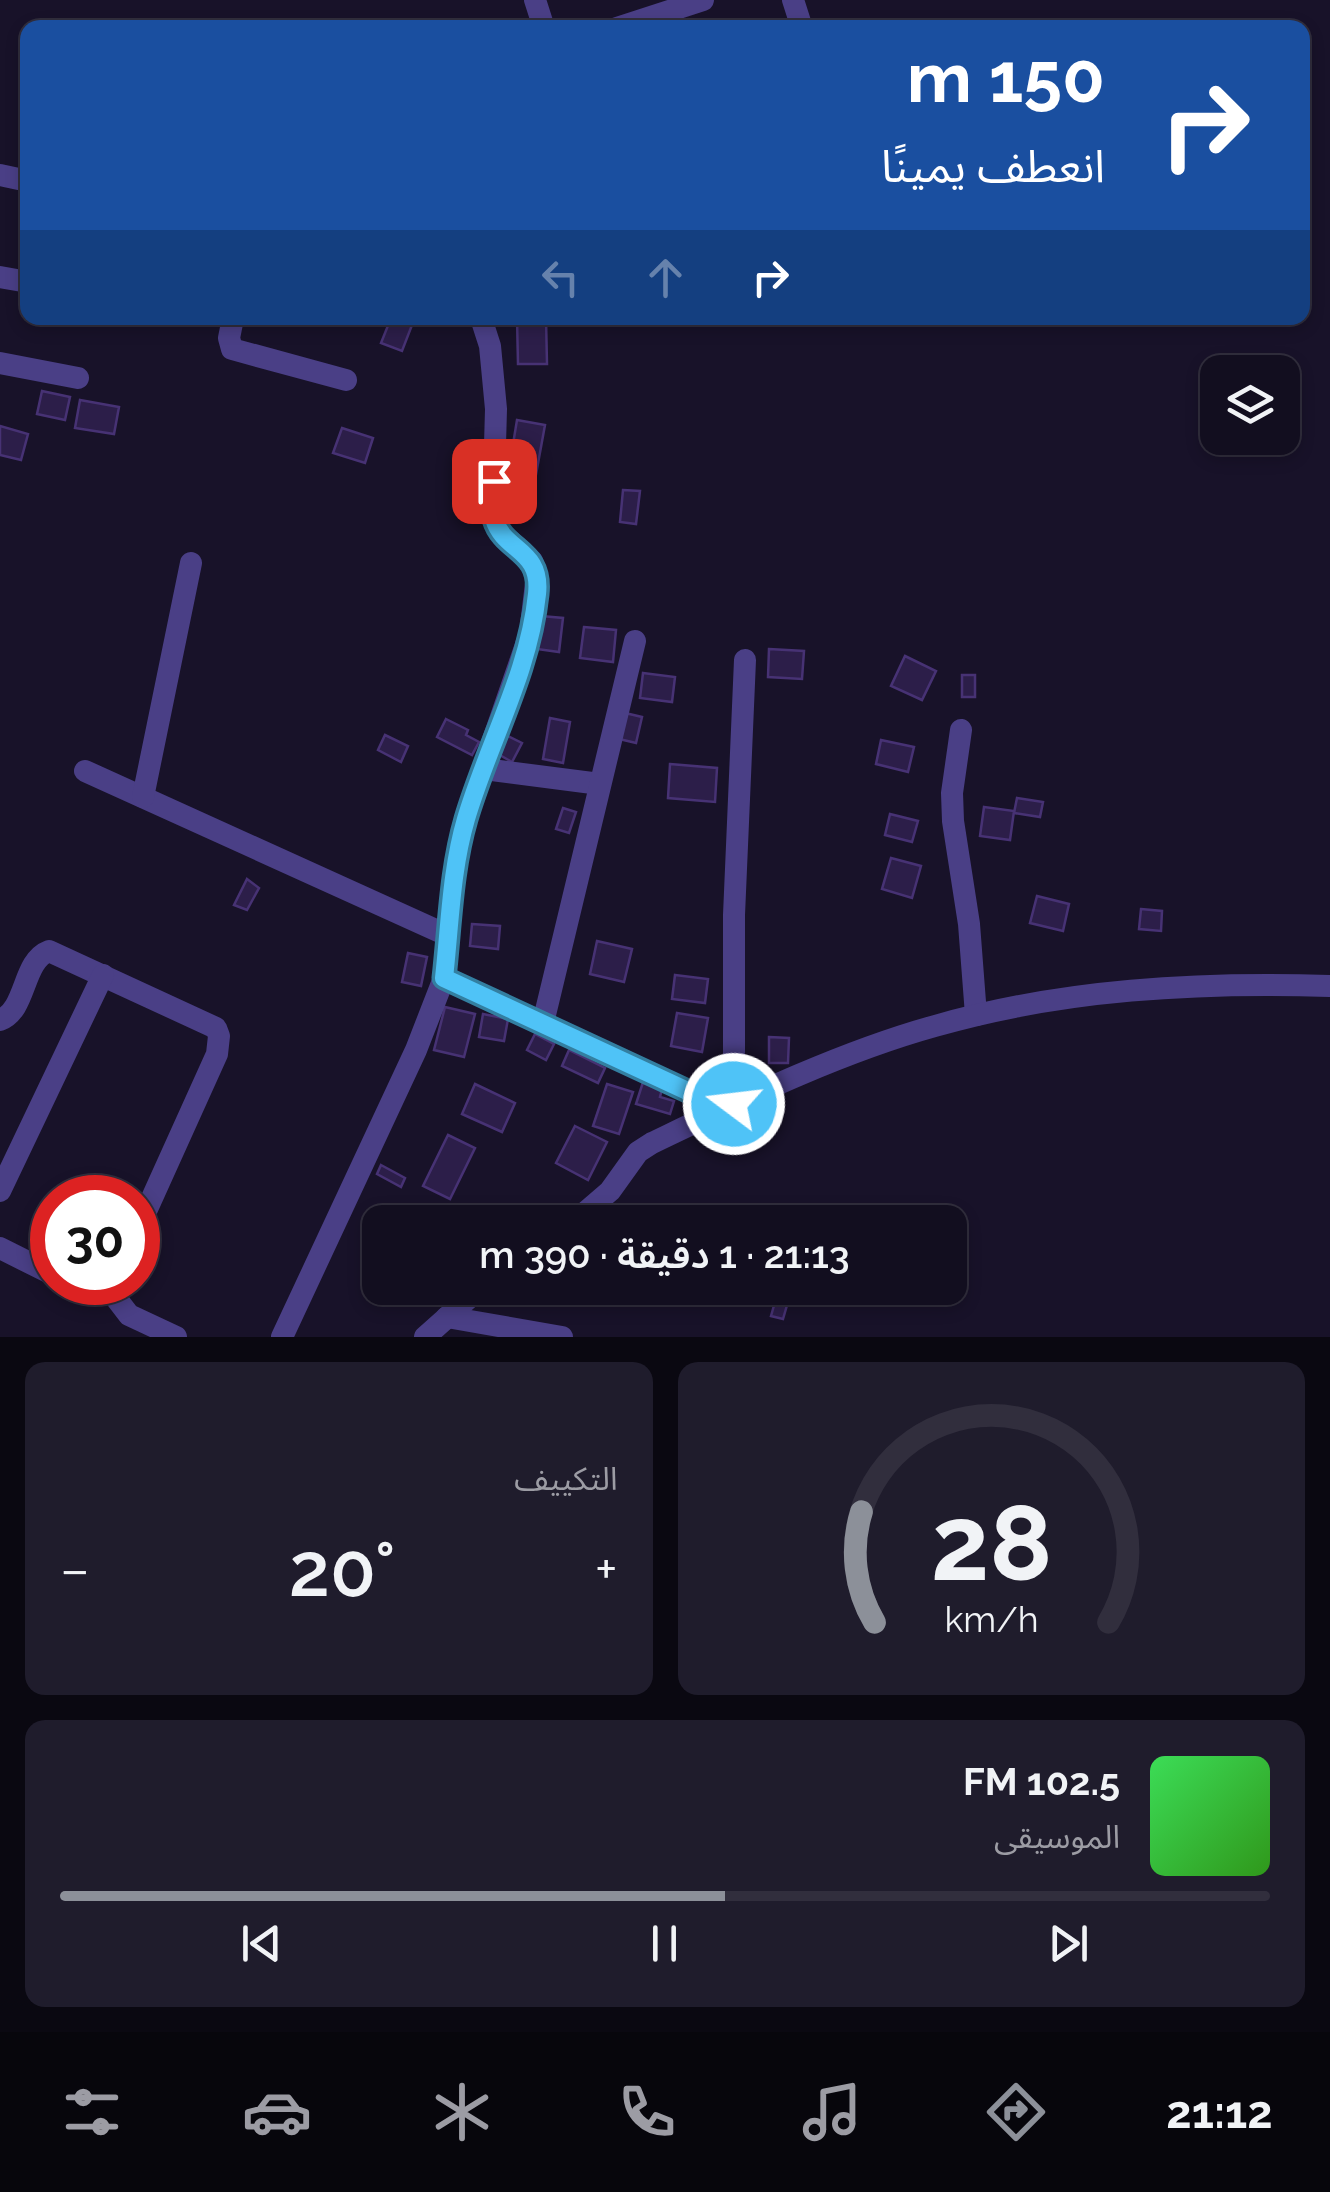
<!DOCTYPE html>
<html lang="ar">
<head>
<meta charset="utf-8">
<style>
	:root { --surface:#120e1f; --page:#1f1c2c; --text:#f1f3f6; --muted:#9c9ca4; --line:#312e3d; --accent:#8c9099 }
	body { margin:0; font-family:Raleway,"Noto Sans Arabic",sans-serif; background:var(--page); color:var(--text); direction:rtl; height:100vh; display:flex; flex-direction:column; font-size:38px; white-space:nowrap }
	* { box-sizing:border-box; margin:0 }
	p { font-size:32px; color:var(--muted) }
	.icon { flex:none; width:55px; height:55px; fill:none; stroke:currentColor; stroke-width:2; stroke-linecap:round; stroke-linejoin:round }
	.map { position:relative; height:1337px; overflow:hidden; direction:ltr }
	.details { display:flex; flex-direction:column; gap:25px; padding:25px; background:#0a0811; flex:1 }
	.details>* { flex:none }
	.banner { position:absolute; left:20px; top:20px; width:1290px; height:305px; border-radius:20px; box-shadow:0 5px 15px #0003,0 0 0 2px var(--line); direction:rtl; background:#1a4fa0; color:#fff; overflow:hidden }
	.fabs { position:absolute; left:1200px; top:355px; display:grid; gap:20px }
	.fabs a { display:grid; place-items:center; width:100px; height:100px; border-radius:20px; background:var(--surface); box-shadow:0 5px 15px #0003,0 0 0 2px var(--line); font-size:50px }
	.speed { position:absolute; left:30px; top:1175px; display:flex; gap:20px; font-size:50px; font-weight:700; text-align:center }
	.speed>* { display:grid; place-content:center; width:130px; height:130px; border-radius:50%; background:var(--surface); box-shadow:0 5px 15px #0003,0 0 0 2px var(--line); line-height:1 }
	.speed .limit { border:15px solid #d22; background:#fff; color:#111 }
	.pin { position:absolute; display:grid; place-items:center; width:85px; height:85px; color:#fff; margin:-42px; border-radius:20px; box-shadow:0 5px 15px #0006 }
	.me { position:absolute; width:110px; margin:-55px; rotate:285deg; stroke-linejoin:round; filter:drop-shadow(0 0 8px #0008) }
	.turn { display:flex; align-items:center; gap:35px; height:210px; padding:0 40px; font-size:45px }
	.turn .icon { width:130px; height:130px; stroke-width:2.5 }
	.turn b { display:block; font-size:70px; line-height:85px }
	.lanes { display:flex; align-items:center; height:95px; padding:0 40px; background:#0003; justify-content:center; gap:50px; direction:ltr }
	.lanes .off { opacity:.35 }
	.big { font-size:75px; font-weight:600; line-height:1.1 }
	.details .card { flex:1; display:flex; flex-direction:column; justify-content:center; gap:15px; min-width:0; padding:0 35px; border-radius:20px; background:var(--page) }
	.details .dial { align-items:center; gap:0 }
	.dial svg { height:260px; overflow:visible; fill:none; stroke:var(--line); stroke-width:7; stroke-linecap:round; text-anchor:middle }
	.dial text { fill:var(--text); stroke:none }
	.song { display:flex; align-items:center; gap:30px }
	.cover { width:120px; height:120px; border-radius:15px; background:linear-gradient(135deg,hsl(130 70% 55%),hsl(110 70% 35%)) }
	.played { height:10px; border-radius:5px; background:linear-gradient(90deg,var(--accent) 55%,var(--line) 55%) }
	.keys { display:flex; justify-content:space-around; direction:ltr }
	.heat { display:flex; justify-content:space-between; align-items:center; font-size:55px; direction:ltr }
	.details .tiles { flex:1; display:grid; gap:25px; grid-template-columns:1fr 1fr }
	.card:last-child { grid-column:span 2 }
	.trip { position:absolute; left:362px; top:1205px; width:605px; height:100px; border-radius:20px; background:var(--surface); box-shadow:0 5px 15px #0003,0 0 0 2px var(--line); font-weight:600; line-height:100px; text-align:center; direction:rtl }
	.dock { display:flex; height:160px; justify-content:space-around; align-items:center; background:#07060c; color:var(--muted) }
	.dock .icon { width:70px; height:70px }
	.dock .active { color:var(--accent) }
	.dock b { font-size:45px; color:var(--text) }
	.map>svg:first-child { display:block }
	.building { fill:#2c1e49; stroke:#473274; stroke-width:2.5 }
	.lines { fill:none; stroke-linecap:round; stroke-linejoin:round }
	.minor { stroke:#4a3f86; stroke-width:22 }
	.route-casing { stroke:#337fa1; stroke-width:25 }
	.route { stroke:#4fc3f7; stroke-width:18 }
</style>
</head>
<body>
<div class="map">
<svg width="1330" height="1337" viewBox="0 0 1330 1337">
	<rect width="100%" height="100%" fill="#181229"/>
	<!-- building -->
	<g class="building">
		<path d="M391 318 412 325 402 351 381 343Z"/>
		<path d="M517 318H546L547 364H518Z"/>
		<path d="M42 391 70 397 65 420 37 414Z"/>
		<path d="M80 400 119 407 114 434 75 428Z"/>
		<path d="M517 420 545 425 533 491 506 487Z"/>
		<path d="M0 426 28 434 21 460 0 455Z"/>
		<path d="M342 428 373 438 365 463 333 453Z"/>
		<path d="M623 490 640 491 636 524 620 522Z"/>
		<path d="M541 616 563 618 559 652 537 649Z"/>
		<path d="M584 627 616 630 613 662 580 658Z"/>
		<path d="M769 649 804 651 802 679 768 677Z"/>
		<path d="M905 656 936 671 922 700 891 686Z"/>
		<path d="M643 673 675 677 672 702 640 698Z"/>
		<rect x="962" y="675" width="13" height="22"/>
		<path d="M621 712 642 717 636 743 615 738Z"/>
		<path d="M550 718 570 722 563 763 543 759Z"/>
		<path d="M446 719 468 730 466 735 479 742 472 755 437 737Z"/>
		<path d="M385 735 408 746 401 762 378 750Z"/>
		<path d="M508 736 522 743 512 762 498 754Z"/>
		<path d="M881 740 914 747 908 772 876 764Z"/>
		<path d="M670 764 717 768 715 802 668 798Z"/>
		<path d="M1017 798 1043 802 1040 817 1014 813Z"/>
		<path d="M984 807 1014 811 1010 840 980 836Z"/>
		<path d="M563 808 576 812 569 833 556 829Z"/>
		<path d="M890 814 918 821 912 842 885 835Z"/>
		<path d="M891 858 921 866 912 898 882 889Z"/>
		<path d="M247 879 259 888 247 910 234 905Z"/>
		<path d="M1037 896 1069 904 1063 931 1030 923Z"/>
		<path d="M1141 909 1162 911 1161 931 1139 929Z"/>
		<path d="M472 924 500 926 498 949 470 946Z"/>
		<path d="M597 941 632 949 624 982 590 974Z"/>
		<path d="M408 953 427 957 421 986 402 982Z"/>
		<path d="M675 975 708 979 705 1003 672 999Z"/>
		<path d="M445 1007 475 1014 464 1057 434 1050Z"/>
		<path d="M677 1013 708 1018 702 1052 671 1046Z"/>
		<path d="M483 1014 508 1019 504 1041 479 1037Z"/>
		<path d="M535 1034 554 1044 546 1060 527 1050Z"/>
		<path d="M769 1037 789 1038 788 1063H769Z"/>
		<path d="M569 1050 605 1068 598 1083 562 1066Z"/>
		<path d="M644 1079 663 1085 660 1097 674 1101 670 1114 636 1104Z"/>
		<path d="M475 1084 515 1103 502 1132 462 1114Z"/>
		<path d="M607 1084 633 1092 619 1134 593 1126Z"/>
		<path d="M575 1126 607 1142 588 1180 556 1163Z"/>
		<path d="M448 1135 475 1148 450 1199 423 1186Z"/>
		<path d="M381 1165 405 1178 401 1187 377 1174Z"/>
		<path d="M779 1288H792L783 1319 771 1316Z"/>
	</g>
	<g class="lines">
		<!-- minor -->
		<g class="minor">
			<path d="M535 0 544 28"/>
			<path d="M793 0 802 28"/>
			<path d="M617 28 703 0"/>
			<path d="M0 175 28 181"/>
			<path d="M0 277 28 282"/>
			<path d="M233 318 229 338 232 349 346 380"/>
			<path d="M0 363 78 378"/>
			<path d="M961 730 952 793 953 821 969 924 976 1015"/>
			<path d="M484 769 600 784"/>
			<path d="M85 771 449 936"/>
			<path d="M143 797 191 563"/>
			<path d="M444 978 724 1108"/>
			<path d="M0 1020C27 1010 22 961 49 951L216 1028 219 1036 217 1054 138 1229"/>
			<path d="M543 1023 635 641"/>
			<path d="M734 1104V915L745 660"/>
			<path d="M0 1191 103 975"/>
			<path d="M574 1222 610 1191 638 1152 652 1143C744 1099 838 1053 935 1026 1063 989 1198 982 1330 986"/>
			<path d="M0 1248 52 1274"/>
			<path d="M70 1282C87 1291 101 1301 113 1282"/>
			<path d="M109 1289 129 1315 176 1337"/>
			<path d="M447 1317 562 1337"/>
			<path d="M282 1337 416 1050 444 978 456 860 466 818 530 633 537 575 532 561 502 533 493 517 496 409 490 346 481 318"/>
			<path d="M425 1337 480 1288"/>
		</g>
	</g>
	<g class="lines">
		<!-- route casing -->
		<g class="route-casing">
			<path id="route" d="M494 481C494 492 491 508 494 519 504 552 542 549 537 594 529 673 488 744 466 819 451 870 450 925 444 978L724 1108 734 1104"/>
		</g>
		<!-- route -->
		<use href="#route" class="route"/>
	</g>
</svg>
<div class="fabs">
<a><svg class="icon" aria-label="layers" viewBox="0 0 24 24"><path d="M12 4l9 5-9 5-9-5zM3 14l9 5 9-5"/></svg></a>
</div>
<div class="speed"><div class="limit">30</div></div>
<div class="pin" style="left:494px;top:481px;background:#d93025"><svg class="icon" aria-label="arrive" viewBox="0 0 24 24"><path d="M6 21V4h12l-3 4 3 4H6"/></svg></div>
<svg class="me" style="left:734px;top:1104px" viewBox="-20 -20 40 40"><circle r="17" fill="#4fc3f7" stroke="#fff" stroke-width="3"/><path d="M0-11L8 9 0 5-8 9z" fill="#fff"/></svg>
<div class="trip">21:13 · 1 دقيقة · 390 m</div>
<div class="banner">
<div class="turn"><svg class="icon" aria-label="right" viewBox="0 0 24 24"><path d="M7 20v-9h11M14 6l5 5-5 5"/></svg><div><b>150 m</b>انعطف يمينًا</div></div>
<div class="lanes"><svg class="icon off" aria-label="left" viewBox="0 0 24 24"><path d="M17 20v-9H6M10 6l-5 5 5 5"/></svg><svg class="icon off" aria-label="ahead" viewBox="0 0 24 24"><path d="M12 20V5M6 11l6-6 6 6"/></svg><svg class="icon" aria-label="right" viewBox="0 0 24 24"><path d="M7 20v-9h11M14 6l5 5-5 5"/></svg></div>
</div>
</div>
<section class="details">
<div class="tiles">
<div class="card dial"><svg viewBox="0 0 100 80">
<path d="M14 69A42 42 0 1 1 86 69"/>
<path d="M14 69A42 42 0 0 1 10 35" stroke="#8c9099"/>
<text x="50" y="56" font-size="32" font-weight="700">28</text>
<text x="50" y="72" font-size="11">km/h</text>
</svg></div>
<div class="card"><p>التكييف</p>
<div class="heat"><a>−</a><b class="big">20°</b><a>+</a></div>
</div>
<div class="card">
<div class="song"><i class="cover"></i><div><b>102.5 FM</b><p>الموسيقى</p></div></div>
<div class="played"></div>
<div class="keys"><svg class="icon" aria-label="previous" viewBox="0 0 24 24"><path d="M18 5L8 12l10 7zM5 5v14"/></svg><svg class="icon" aria-label="pause" viewBox="0 0 24 24"><path d="M8 5v14M16 5v14"/></svg><svg class="icon" aria-label="next" viewBox="0 0 24 24"><path d="M6 5l10 7-10 7zM19 5v14"/></svg></div>
</div>
</div>
</section>
<nav class="dock">
<b>21:12</b>
<svg class="icon active" aria-label="directions" viewBox="0 0 24 24"><path d="M12 3l9 9-9 9-9-9zM9 14v-3h6M13 9l2 2-2 2"/></svg>
<svg class="icon" aria-label="music" viewBox="0 0 24 24"><path d="M9 18V5l10-2v13"/><circle cx="6" cy="18" r="3"/><circle cx="16" cy="16" r="3"/></svg>
<svg class="icon" aria-label="phone" viewBox="0 0 24 24"><path d="M5 4h4l2 5-3 2q2 4 5 5l2-3 5 2v4C11 20 4 13 5 4z"/></svg>
<svg class="icon" aria-label="climate" viewBox="0 0 24 24"><path d="M12 3v18M4 7l16 10M4 17L20 7"/></svg>
<svg class="icon" aria-label="car" viewBox="0 0 24 24"><path d="M5 17H2v-5l4-1 3-4h7l3 4 3 1v5h-3M9 17h6M6 11h13"/><circle cx="7" cy="17" r="2"/><circle cx="17" cy="17" r="2"/></svg>
<svg class="icon" aria-label="filters" viewBox="0 0 24 24"><path d="M4 7h16M4 17h16"/><circle cx="9" cy="7" r="2"/><circle cx="15" cy="17" r="2"/></svg>
</nav>
</body>
</html>
